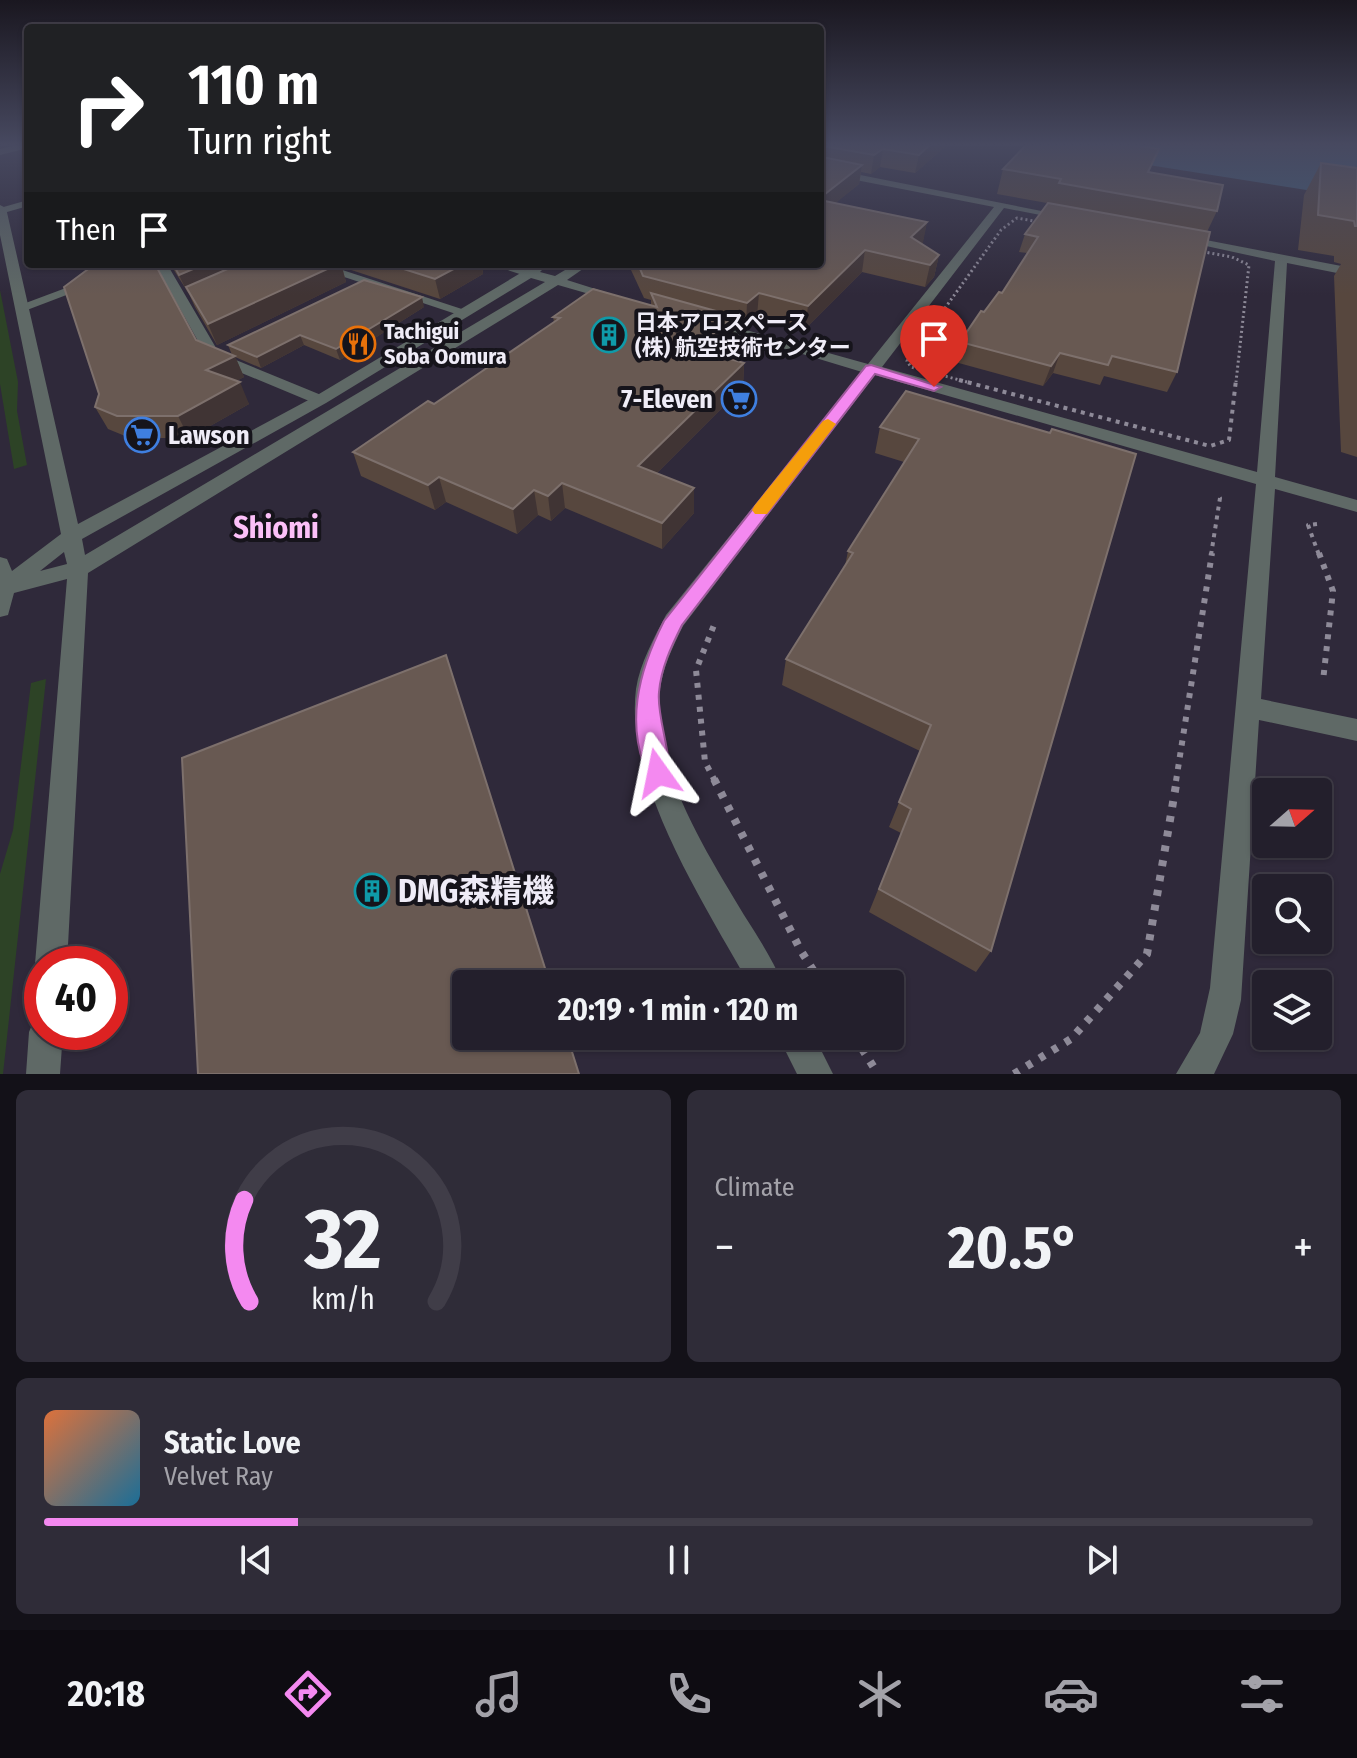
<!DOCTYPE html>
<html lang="en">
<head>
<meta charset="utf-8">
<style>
	:root { --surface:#231f2c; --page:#2f2c38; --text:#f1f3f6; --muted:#a3a2a9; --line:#403d48; --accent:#f489f0 }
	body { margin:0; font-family:"Fira Sans Condensed","Noto Sans JP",sans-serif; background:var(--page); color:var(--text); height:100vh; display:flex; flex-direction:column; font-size:30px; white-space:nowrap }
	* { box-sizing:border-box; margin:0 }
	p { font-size:26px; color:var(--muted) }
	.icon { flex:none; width:44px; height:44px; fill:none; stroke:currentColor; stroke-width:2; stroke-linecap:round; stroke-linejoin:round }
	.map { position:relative; height:1074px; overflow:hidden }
	.details { display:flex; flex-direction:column; gap:16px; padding:16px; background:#131118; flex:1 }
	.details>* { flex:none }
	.banner { position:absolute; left:24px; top:24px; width:800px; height:244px; border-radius:8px; box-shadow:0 2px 6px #0004,0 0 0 2px var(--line); background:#202124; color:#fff; overflow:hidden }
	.needle { width:52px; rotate:70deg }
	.buttons { position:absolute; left:1252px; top:778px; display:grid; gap:16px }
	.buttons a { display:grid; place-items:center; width:80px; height:80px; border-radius:8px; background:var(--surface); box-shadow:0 2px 6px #0004,0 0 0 2px var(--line); font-size:40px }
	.speed { position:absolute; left:24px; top:946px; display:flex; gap:16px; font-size:40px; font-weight:700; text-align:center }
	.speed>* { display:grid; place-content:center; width:104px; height:104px; border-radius:50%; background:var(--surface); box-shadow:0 2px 6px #0004,0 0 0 2px var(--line); line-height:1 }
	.speed .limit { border:12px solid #d22; background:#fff; color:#111 }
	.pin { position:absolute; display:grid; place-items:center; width:68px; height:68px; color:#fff; margin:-82px -34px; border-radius:50% 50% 50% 0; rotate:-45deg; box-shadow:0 0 8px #0007 }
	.pin .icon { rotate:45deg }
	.me { position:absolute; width:88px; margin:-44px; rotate:348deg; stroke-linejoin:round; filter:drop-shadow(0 0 6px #0008) }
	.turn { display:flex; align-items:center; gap:28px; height:168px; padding:0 32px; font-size:36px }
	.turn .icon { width:104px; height:104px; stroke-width:2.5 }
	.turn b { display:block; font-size:56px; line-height:68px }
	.then { display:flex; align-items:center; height:76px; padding:0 32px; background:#0003; gap:16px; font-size:30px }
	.big { font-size:60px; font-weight:700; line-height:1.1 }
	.details .card { flex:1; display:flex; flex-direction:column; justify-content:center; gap:12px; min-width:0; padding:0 28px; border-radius:12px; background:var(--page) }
	.details .dial { align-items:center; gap:0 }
	.dial svg { height:208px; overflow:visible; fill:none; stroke:var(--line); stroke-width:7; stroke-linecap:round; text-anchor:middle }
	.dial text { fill:var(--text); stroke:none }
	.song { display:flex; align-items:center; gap:24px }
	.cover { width:96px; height:96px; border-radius:12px; background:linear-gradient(135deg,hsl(20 70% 55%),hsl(200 70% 35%)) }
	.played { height:8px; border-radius:4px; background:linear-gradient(90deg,var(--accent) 20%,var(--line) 20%) }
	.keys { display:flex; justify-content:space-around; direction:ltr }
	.heat { display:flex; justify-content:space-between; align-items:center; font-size:44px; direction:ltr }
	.details .tiles { flex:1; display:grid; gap:16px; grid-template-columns:1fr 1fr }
	.card:last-child { grid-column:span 2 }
	.trip { position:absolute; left:452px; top:970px; width:452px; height:80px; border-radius:8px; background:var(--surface); box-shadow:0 2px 6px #0004,0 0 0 2px var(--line); font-weight:700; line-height:80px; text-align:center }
	.dock { display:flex; height:128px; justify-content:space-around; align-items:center; background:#0e0c12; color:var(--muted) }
	.dock .icon { width:56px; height:56px }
	.dock .on { color:var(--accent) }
	.dock b { font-size:36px; color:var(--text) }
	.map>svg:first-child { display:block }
	.green { fill:#2d4326 }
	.water { fill:#405f7b }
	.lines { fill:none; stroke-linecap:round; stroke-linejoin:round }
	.path-far3 { stroke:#8e8a98; stroke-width:3; stroke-dasharray:2 3; stroke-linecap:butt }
	.path-far2 { stroke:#8e8a98; stroke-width:4; stroke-dasharray:4 5; stroke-linecap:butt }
	.path-far1 { stroke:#8e8a98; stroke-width:6; stroke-dasharray:5 7; stroke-linecap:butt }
	.path { stroke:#8e8a98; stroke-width:8; stroke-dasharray:6 9; stroke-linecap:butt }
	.minor { fill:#5f6966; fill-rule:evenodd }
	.tertiary { fill:#5f6966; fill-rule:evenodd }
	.wall { fill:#57473e }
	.shaded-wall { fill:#403434 }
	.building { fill:#685952; stroke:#7d706c; stroke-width:2 }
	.route { fill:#f489f0; stroke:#9f599c; stroke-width:2 }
	.slow { fill:#f59e0b }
	.labels { text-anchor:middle; stroke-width:8; stroke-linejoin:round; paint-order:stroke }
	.far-poi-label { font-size:22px; font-weight:bold; fill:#efecf7; stroke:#16141b; text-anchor:start }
	.poi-label { font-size:26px; font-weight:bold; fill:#efecf7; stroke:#16141b; text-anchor:end }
	.quarter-label { font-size:30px; font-weight:bold; fill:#fcc0f8; stroke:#16141b }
	.near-poi-label { font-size:32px; font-weight:bold; fill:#efecf7; stroke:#16141b; text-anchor:start }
</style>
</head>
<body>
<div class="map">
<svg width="1357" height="1074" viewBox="0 0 1357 1074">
	<rect width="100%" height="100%" fill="#2f293a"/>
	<!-- green -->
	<g class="green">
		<path d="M0 290 18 382 17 411 27 465 14 469 0 384Z"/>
		<path d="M46 679 3 1074H0V874L13 830 31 683Z"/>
	</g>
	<!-- water -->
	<path class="water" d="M1022 145H1357V198Z"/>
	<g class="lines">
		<!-- path-far3 -->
		<path class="path-far3" d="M967 382 911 367 907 361 1001 230 1017 218 1232 257 1249 265 1236 382"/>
		<!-- path-far2 -->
		<g class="path-far2">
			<path d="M959 380 1210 446 1229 440 1236 380"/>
			<path d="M1317 524 1308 525 1319 555"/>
			<path d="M1211 555 1220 498 1217 495"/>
		</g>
		<!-- path-far1 -->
		<g class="path-far1">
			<path d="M1319 553 1333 591 1323 681"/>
			<path d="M715 781 705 762 696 670 716 620"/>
			<path d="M1176 781 1212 553"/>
		</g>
		<!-- path -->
		<g class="path">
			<path d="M714 779 801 951 822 984"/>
			<path d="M854 1036 878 1074"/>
			<path d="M1014 1074 1071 1039 1147 954 1177 779"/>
		</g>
		<!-- minor -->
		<g class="minor">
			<path d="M17 145H28V148L0 155V149Z"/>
			<path d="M28 200V206L0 214V208Z"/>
			<path d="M130 264H148L27 310 15 307Z"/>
			<path d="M155 264H167L219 353 326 397V403H314L208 359Z"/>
			<path d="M305 264H324L471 312 459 315Z"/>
			<path d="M489 264H510L535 273 529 277Z"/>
		</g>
		<!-- tertiary -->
		<g class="tertiary">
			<path d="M820 167 1072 217 1066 220 1004 208 882 367 1257 472 1275 261 1174 239 1180 235 1357 269V277L1287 263 1275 477 1357 500V512L1275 489 1261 699 1357 719V741L1259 720 1241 1000 1233 1034 1214 1074H1176L1200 1033 1210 988 1256 484 875 375 683 626C673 646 663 667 660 689 652 769 705 849 744 915 758 937 773 960 783 984H749C705 905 624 782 636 689 640 663 654 638 666 615L862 372 703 324 710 320 868 364 994 207 820 173Z"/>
			<path d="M0 205 6 208 78 524 314 397 534 265H542L544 268 540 272 555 276 575 264H590L567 280 624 298 617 302 558 285 88 573 67 964H42V976L35 964 67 579 14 593 8 615 0 617V557L7 559 12 571 61 534 0 235ZM531 278 545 282 85 555 82 539 326 403ZM64 552 67 564 40 571Z"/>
			<path d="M42 1017V1032H63L60 1074H26L29 1032 34 1020Z"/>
			<path d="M778 1036H814L833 1074H797Z"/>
		</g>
	</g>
	<!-- wall -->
	<g class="wall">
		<path d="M820 145H947L915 173 880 167 871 174 861 172 859 184 835 203 927 222 922 244 939 255 934 277 925 287 862 272 805 329 757 316 746 326 734 323 733 338 715 355 744 363 743 387 656 474 694 488V513L662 549 565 508 551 521 538 515 517 534 446 502 435 510 361 476 353 452 434 404 554 322 553 317 651 305V300L644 298 631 270V264H820Z"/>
		<path d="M28 147V162L21 149Z"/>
		<path d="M1321 163 1357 168V457L1341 452 1334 276 1341 264 1334 262V256L1298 250 1304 195Z"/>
		<path d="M1003 169 1149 173 1217 211 1207 232 1177 372 1167 392 1104 376 1100 385 1053 373 1043 386 955 362 960 342 984 312 1002 293 1027 253 1019 252 1025 234 1047 203 997 194Z"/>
		<path d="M170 264H482L483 274 440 299 342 267 346 282 217 345 195 307 189 294Z"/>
		<path d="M424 307 340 360 304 345 261 368 235 357 244 377 236 381 249 404 189 438H130L108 429 95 407 99 394 196 340 232 355 228 345Z"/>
		<path d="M880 427 1050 433 991 951 976 972 869 912 901 833 889 827 920 751 782 685 786 659 845 566 848 551 904 462 875 453Z"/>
	</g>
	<!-- shaded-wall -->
	<g class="shaded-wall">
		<path d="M930 145H947L915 173 919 155Z"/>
		<path d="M883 149 880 167 871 174 874 155Z"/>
		<path d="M862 165 859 184 820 216V198Z"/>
		<path d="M927 222 923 243 907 259 911 237Z"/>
		<path d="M865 250 862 272 805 329 808 306Z"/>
		<path d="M939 255 934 277 925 287 930 265Z"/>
		<path d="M205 264H257L186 287 188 294 179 275Z"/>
		<path d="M338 264H341L346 282 217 345 208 324Z"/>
		<path d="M463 264H482L483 274 440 299 435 279Z"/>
		<path d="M759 293 757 316 746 326 747 303Z"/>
		<path d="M422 297 424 307 340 360 336 349Z"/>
		<path d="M734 316 733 338 696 372V349Z"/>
		<path d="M300 335 304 345 261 368 257 357Z"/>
		<path d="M1060 353 1053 373 1043 386 1051 366Z"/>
		<path d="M235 356 244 377 216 392 206 370Z"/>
		<path d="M744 363 743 387 639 491 638 466Z"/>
		<path d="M240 382 249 404 189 438 178 416Z"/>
		<path d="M439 477 446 502 435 510 428 485Z"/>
		<path d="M562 483 565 508 551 521 548 496Z"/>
		<path d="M694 488V513L662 549V523Z"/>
		<path d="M534 490 538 515 517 534 513 509Z"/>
	</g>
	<!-- building -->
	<g class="building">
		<path d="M820 145H930L919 155 883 149 874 155 823 146 820 148Z"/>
		<path d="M1026 145H1133L1159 149 1148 172 1223 185 1217 211 1059 183 1061 179 1003 169Z"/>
		<path d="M820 152 822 157 862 165 820 198Z"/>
		<path d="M1321 163 1357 168V226H1355L1354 221 1318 215Z"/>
		<path d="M820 200 927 222 911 237 939 255 930 265 865 250 808 306 759 293 747 303 643 276 638 264H820Z"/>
		<path d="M1048 203 1210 232 1177 372 1112 356 1108 365 1060 353 1051 366 960 342 981 311 984 312 999 292 1002 293 1038 237 1025 234Z"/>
		<path d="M95 264H155L196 340 235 356 206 370 240 382 178 416H117L95 407 99 394 64 287Z"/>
		<path d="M173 264H205L179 275Z"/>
		<path d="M239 264H338L208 324 186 287Z"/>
		<path d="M388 264H463L435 279Z"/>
		<path d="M364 280 422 297 336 349 300 335 257 357 228 345Z"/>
		<path d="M593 289 657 307 651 293 734 316 696 349 744 363 638 466 694 488 662 523 562 483 548 496 534 490 513 509 439 477 428 485 353 452 428 401 434 404 560 318 553 317Z"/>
		<path d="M906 391 1050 433 1052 429 1136 454 991 951 879 889 911 809 899 802 931 725 786 659 853 553 848 551 919 439 880 427Z"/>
		<path d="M446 655 550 984H466V1036H567L579 1074H198L182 758Z"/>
	</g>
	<!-- sky -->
	<linearGradient id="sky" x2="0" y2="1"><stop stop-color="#1a1720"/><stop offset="0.49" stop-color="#474960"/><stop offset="1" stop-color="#474960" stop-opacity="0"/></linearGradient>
	<rect width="1357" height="295" fill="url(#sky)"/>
	<!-- route -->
	<path class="route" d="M871 365 941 387 934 391 875 374 682 625C671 647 661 668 659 692 656 717 675 762 667 780L658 784 650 780C624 726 638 672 664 621L866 366Z"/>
	<!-- slow -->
	<path class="slow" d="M828 419 836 424 767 514H755L752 510 755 505 823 421Z"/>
	<!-- icons -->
	<defs>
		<g id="building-ring" transform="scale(1.8)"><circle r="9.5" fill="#16141b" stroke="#0f9aa8" stroke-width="1.5"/><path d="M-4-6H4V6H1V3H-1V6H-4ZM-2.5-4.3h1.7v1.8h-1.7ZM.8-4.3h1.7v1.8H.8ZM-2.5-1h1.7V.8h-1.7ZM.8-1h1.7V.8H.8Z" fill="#0f9aa8"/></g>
		<g id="restaurant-ring" transform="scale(1.8)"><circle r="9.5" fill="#16141b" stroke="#e8710a" stroke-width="1.5"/><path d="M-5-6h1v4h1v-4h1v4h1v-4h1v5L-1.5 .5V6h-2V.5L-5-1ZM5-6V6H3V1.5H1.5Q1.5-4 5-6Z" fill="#e8710a"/></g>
		<g id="supermarket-ring" transform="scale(1.8)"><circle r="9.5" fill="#16141b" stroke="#3f7fe0" stroke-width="1.5"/><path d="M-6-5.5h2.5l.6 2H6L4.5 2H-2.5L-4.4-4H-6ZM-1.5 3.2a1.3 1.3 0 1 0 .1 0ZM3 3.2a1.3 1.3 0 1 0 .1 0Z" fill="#3f7fe0"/></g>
	</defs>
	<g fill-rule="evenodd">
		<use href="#building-ring" x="609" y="335"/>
		<use href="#restaurant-ring" x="358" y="344"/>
		<use href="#supermarket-ring" x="739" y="399"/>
		<use href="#supermarket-ring" x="142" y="435"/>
		<use href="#building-ring" x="372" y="891"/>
	</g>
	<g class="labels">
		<!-- far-poi labels -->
		<g class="far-poi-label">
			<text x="635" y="330">日本アロスペース<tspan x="635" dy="25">(株) 航空技術センター</tspan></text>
			<text x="384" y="339">Tachigui<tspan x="384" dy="25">Soba Oomura</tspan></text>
		</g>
		<!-- poi labels -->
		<g class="poi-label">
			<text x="713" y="408">7-Eleven</text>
			<text x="168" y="444" text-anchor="start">Lawson</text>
		</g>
		<!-- quarter labels -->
		<g class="quarter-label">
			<text x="276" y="538">Shiomi</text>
		</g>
		<!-- near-poi labels -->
		<g class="near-poi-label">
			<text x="398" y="902">DMG森精機</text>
		</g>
	</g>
</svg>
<div class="buttons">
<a><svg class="needle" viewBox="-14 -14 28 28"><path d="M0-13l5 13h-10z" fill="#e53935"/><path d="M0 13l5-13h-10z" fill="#a3a2a9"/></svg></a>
<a><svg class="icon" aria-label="search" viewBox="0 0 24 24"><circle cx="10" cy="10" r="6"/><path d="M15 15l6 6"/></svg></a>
<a><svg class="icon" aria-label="layers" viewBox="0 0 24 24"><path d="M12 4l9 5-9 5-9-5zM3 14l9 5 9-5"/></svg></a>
</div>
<div class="speed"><div class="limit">40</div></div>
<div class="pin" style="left:934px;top:387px;background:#d93025"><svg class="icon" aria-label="arrive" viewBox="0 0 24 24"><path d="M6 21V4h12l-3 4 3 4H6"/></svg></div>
<svg class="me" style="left:658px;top:773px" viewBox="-20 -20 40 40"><path d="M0-17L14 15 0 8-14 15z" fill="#f489f0" stroke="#fff" stroke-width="4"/></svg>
<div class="trip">20:19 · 1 min · 120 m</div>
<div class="banner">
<div class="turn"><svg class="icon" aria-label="right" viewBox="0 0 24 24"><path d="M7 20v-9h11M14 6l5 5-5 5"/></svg><div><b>110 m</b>Turn right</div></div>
<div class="then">Then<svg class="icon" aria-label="arrive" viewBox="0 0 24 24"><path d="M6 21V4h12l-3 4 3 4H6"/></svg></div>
</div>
</div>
<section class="details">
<div class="tiles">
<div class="card dial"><svg viewBox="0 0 100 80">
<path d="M14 69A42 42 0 1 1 86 69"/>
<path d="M14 69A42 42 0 0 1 12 30" stroke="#f489f0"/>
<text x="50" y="56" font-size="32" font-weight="700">32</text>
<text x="50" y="72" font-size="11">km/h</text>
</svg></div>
<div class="card"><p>Climate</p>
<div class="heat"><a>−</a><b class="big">20.5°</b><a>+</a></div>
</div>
<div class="card">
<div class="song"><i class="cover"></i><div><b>Static Love</b><p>Velvet Ray</p></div></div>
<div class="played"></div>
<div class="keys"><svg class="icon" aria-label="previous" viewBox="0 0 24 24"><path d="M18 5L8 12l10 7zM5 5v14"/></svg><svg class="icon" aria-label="pause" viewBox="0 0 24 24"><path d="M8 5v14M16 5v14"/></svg><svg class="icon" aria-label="next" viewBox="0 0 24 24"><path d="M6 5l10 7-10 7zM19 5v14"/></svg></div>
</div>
</div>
</section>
<nav class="dock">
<b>20:18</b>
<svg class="icon on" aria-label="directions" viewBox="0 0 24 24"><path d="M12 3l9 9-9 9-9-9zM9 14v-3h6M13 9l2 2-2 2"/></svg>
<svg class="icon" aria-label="music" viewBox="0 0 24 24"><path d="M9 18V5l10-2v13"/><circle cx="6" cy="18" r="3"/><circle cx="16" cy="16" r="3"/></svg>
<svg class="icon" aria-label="phone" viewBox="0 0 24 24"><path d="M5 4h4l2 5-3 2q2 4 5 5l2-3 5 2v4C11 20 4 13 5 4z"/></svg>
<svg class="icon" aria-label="climate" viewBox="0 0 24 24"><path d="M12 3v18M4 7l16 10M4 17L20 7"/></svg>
<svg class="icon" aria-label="car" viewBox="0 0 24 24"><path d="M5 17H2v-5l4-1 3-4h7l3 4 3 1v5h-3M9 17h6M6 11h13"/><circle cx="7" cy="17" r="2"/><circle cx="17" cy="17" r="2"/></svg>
<svg class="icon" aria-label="filters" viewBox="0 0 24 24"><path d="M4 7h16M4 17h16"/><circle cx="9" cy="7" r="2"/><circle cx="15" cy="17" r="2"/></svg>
</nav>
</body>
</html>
